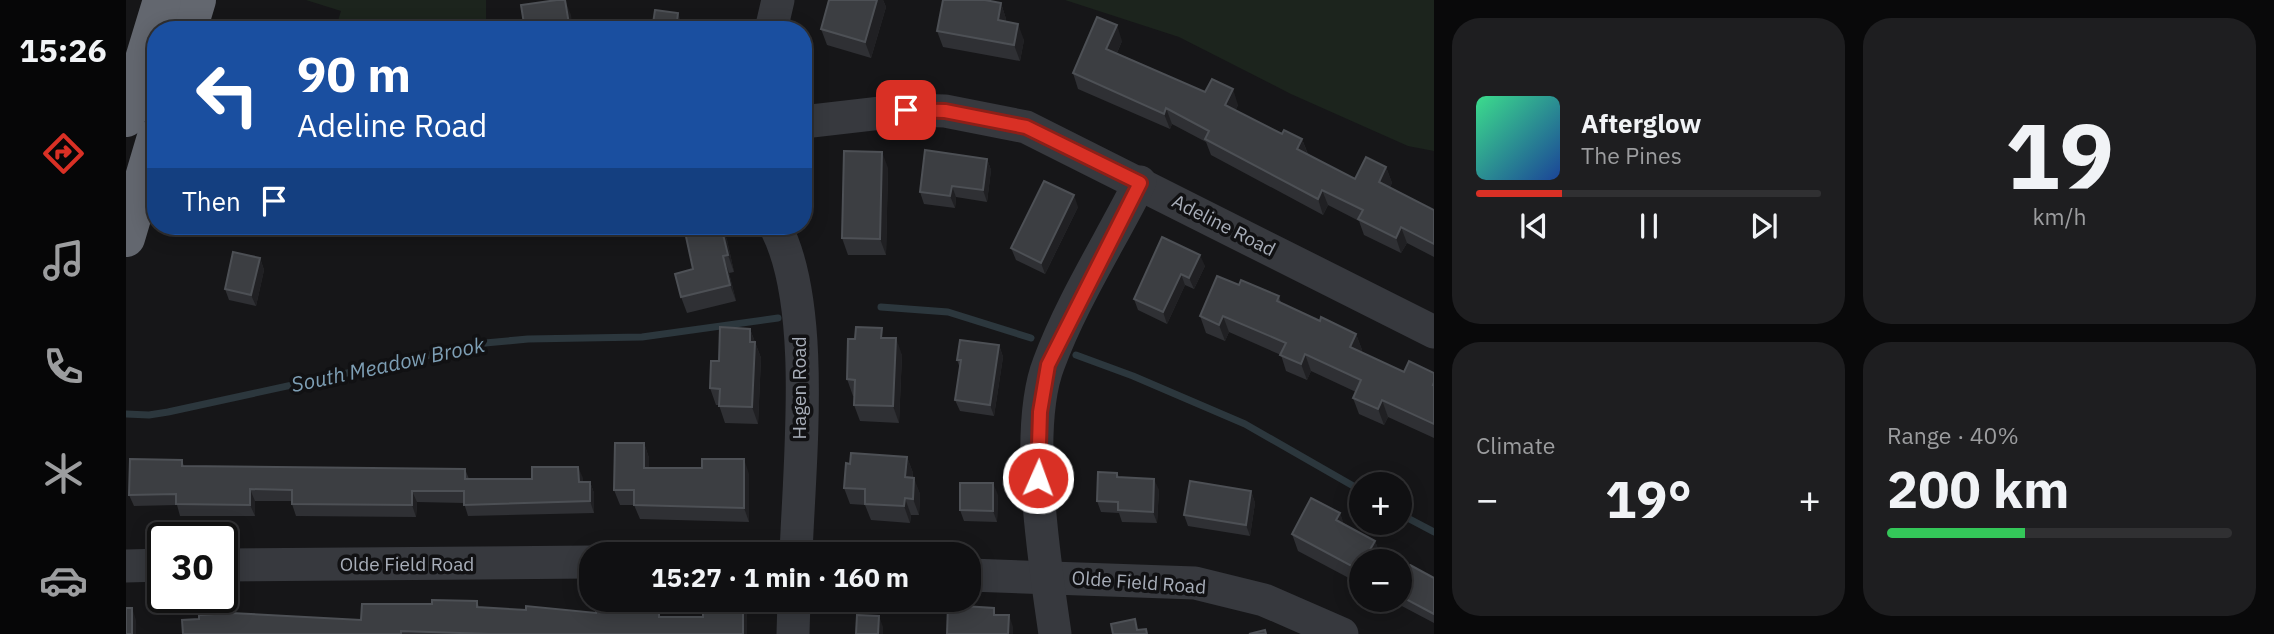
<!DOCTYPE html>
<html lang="en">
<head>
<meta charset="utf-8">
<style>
	:root { --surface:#101012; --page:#1e1e20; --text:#f1f3f6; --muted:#9c9d9f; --line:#303032; --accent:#d93025 }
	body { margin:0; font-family:"IBM Plex Sans",sans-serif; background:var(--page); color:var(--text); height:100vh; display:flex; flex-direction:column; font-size:26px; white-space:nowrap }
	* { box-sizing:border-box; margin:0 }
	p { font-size:23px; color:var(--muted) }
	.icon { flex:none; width:38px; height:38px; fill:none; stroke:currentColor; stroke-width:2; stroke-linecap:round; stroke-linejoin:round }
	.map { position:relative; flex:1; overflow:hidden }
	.details { display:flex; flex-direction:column; gap:18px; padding:18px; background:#09090a; width:840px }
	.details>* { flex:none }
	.hud { position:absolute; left:21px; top:21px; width:665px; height:214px; border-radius:28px; box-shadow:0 4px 18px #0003,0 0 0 2px var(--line); background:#1a4fa0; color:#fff; overflow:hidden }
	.fabs { position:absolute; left:1223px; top:472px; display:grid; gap:14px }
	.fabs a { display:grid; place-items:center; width:63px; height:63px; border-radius:50%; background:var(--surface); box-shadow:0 4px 18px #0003,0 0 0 2px var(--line); font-size:35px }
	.speed { position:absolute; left:21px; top:522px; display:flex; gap:14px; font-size:35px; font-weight:700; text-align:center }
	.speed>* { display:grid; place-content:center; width:91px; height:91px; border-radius:50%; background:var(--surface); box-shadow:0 4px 18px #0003,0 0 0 2px var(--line); line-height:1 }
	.speed .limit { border:4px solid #111; border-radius:10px; background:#fff; color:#111 }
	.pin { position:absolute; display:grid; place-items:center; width:60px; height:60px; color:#fff; margin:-30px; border-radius:14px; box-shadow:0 4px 10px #0006 }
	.me { position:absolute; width:77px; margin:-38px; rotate:2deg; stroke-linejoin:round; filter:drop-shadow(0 0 5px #0008) }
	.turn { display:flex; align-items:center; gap:24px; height:147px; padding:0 35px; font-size:32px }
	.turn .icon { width:91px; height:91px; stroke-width:2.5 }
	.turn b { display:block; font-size:49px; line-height:60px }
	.then { display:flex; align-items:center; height:66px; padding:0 35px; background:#0003; gap:14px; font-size:26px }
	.big { font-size:52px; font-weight:700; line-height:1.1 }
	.details .tile { flex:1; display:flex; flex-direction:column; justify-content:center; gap:10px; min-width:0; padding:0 24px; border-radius:28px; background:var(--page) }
	.details .dial { align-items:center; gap:0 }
	.dial b { font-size:91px; line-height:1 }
	.song { display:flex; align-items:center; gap:21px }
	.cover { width:84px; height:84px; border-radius:10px; background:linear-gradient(135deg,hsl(150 70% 55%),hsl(220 70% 35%)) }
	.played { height:7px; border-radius:4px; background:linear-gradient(90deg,var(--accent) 25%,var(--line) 25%) }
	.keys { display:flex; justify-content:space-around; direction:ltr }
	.heat { display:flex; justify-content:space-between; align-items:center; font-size:38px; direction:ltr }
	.charge { height:10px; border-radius:5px; background:linear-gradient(90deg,#34c759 40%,var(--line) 0) }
	.details .tiles { flex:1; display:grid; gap:18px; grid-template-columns:repeat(2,1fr) }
	.trip { position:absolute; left:453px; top:542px; width:402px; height:70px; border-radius:28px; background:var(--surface); box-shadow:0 4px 18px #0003,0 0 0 2px var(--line); font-weight:700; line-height:70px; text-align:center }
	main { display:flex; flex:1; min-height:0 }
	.menu { display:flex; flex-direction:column; width:126px; justify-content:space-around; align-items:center; background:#060607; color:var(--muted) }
	.menu .icon { width:49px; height:49px }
	.menu .current { color:var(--accent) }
	.menu b { font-size:32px; color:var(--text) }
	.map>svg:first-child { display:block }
	.green { fill:#1c241d }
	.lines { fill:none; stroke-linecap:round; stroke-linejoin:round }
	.stream { stroke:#2c373d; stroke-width:7 }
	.minor { stroke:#37393e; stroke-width:33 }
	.highway { stroke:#63676f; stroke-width:38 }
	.wall { fill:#2f3034 }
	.shaded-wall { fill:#202023 }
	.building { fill:#3c3e42; stroke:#4d5055; stroke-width:2 }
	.route-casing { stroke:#8d1f18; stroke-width:18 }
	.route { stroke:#d93025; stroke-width:12 }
	.labels { text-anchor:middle; stroke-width:7; stroke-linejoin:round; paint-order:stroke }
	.street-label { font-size:19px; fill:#a8aeb9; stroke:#111113 }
	.water-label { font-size:21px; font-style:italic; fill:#7e9fb5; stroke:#111113 }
</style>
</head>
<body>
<main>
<nav class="menu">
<b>15:26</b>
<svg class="icon current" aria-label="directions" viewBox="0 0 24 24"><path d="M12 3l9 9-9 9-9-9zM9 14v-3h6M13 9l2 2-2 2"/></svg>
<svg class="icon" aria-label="music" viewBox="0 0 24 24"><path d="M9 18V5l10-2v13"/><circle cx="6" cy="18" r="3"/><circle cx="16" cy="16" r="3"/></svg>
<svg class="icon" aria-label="phone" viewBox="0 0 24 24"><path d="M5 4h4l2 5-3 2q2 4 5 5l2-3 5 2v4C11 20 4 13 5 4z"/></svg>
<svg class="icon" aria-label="climate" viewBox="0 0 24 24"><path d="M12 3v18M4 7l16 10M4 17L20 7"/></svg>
<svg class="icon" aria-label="car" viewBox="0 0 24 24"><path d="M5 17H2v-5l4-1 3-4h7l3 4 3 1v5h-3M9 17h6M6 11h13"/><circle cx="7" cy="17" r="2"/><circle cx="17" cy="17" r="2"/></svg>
</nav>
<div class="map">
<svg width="1308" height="634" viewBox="0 0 1308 634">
	<rect width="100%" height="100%" fill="#161618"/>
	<!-- green -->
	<g class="green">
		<path d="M180 0H360V30H209L215 11Z"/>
		<path d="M939 0H1308V151L1282 146 1165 94 1053 37Z"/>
	</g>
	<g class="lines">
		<!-- stream -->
		<g class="stream">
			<path d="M755 307 822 312 905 338"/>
			<path d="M950 355 1007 376 1119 424 1236 491"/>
			<path d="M0 414 23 415 42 412 359 343 402 339 516 337 652 318"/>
			<path d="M1274 514 1308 532"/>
		</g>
		<!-- minor -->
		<g class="minor">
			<path d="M645 30 652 0"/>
			<path d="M677 122 781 110 819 111 900 127 1308 332"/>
			<path d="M649 226C691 304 673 465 670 555"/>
			<path d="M96 565 466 562"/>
			<path d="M0 566 37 565"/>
			<path d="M844 575 1069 583 1138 600 1216 634"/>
			<path d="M667 634 668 600"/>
			<path d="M929 634C919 564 897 429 923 363 946 301 984 242 1014 182"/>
		</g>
		<!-- highway -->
		<g class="highway">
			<path d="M62 30 71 0"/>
			<path d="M0 118 36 0"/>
			<path d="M0 238 30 137"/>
		</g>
	</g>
	<!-- wall -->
	<g class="wall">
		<path d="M703 0H757L760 7 745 58 701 45 695 29Z"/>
		<path d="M875 3 880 19V22L898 40 894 61 817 47 811 31Z"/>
		<path d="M996 41 991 53 1079 92 1112 105 1109 111 1156 134 1176 139 1182 154 1229 179 1260 167 1266 183 1264 187 1308 210V257L1281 243 1275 253 1238 235 1233 221 1202 205 1197 215 1085 155 1080 142 1046 124 1044 129 952 89 947 73Z"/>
		<path d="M861 159 865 170 861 202 830 197 829 208 798 204 794 192Z"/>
		<path d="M762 168 760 255H722L716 238Z"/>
		<path d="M952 207 919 274 890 260 885 248Z"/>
		<path d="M596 226 601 240 608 272 603 273 610 301 561 313 555 297 567 269Z"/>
		<path d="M1036 237 1079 266 1068 289 1059 285 1041 324 1012 310 1008 299Z"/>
		<path d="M134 258 138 270 130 306 103 300 99 289Z"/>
		<path d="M1113 285 1153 296 1155 303 1194 321 1230 334 1236 350 1235 352 1278 372 1308 373V438L1262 417 1258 425 1233 414 1227 398 1230 392 1185 371 1181 380 1160 371 1155 355 1103 332 1099 341 1080 333 1074 316Z"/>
		<path d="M624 329 635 358 632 424 599 423 593 405H590L584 388 593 361Z"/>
		<path d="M759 338 776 355 773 423 734 421 728 405 729 396H727L721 379 729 339Z"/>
		<path d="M873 345 877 357 868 416 834 411 829 400 834 368 831 360Z"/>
		<path d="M518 443 523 458V468L623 474V522L514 519 508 505H494L488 490Z"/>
		<path d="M781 457 787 473V478L794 494 793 515H785L784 523 745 520 739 505 724 504 718 488 724 464Z"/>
		<path d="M56 460 58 466 339 469 343 479 457 478V482H464L468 493V513L342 516 338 503 291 502 290 517 170 516 166 504V501H129V516H54L51 505 8 506 3 495Z"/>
		<path d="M991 473 993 477 1033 490 1031 523 996 522 993 513 975 512 971 501Z"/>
		<path d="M1125 491 1129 503 1124 536 1062 526 1058 515Z"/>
		<path d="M872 495 871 522 838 521 834 510Z"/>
		<path d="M1214 513 1217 523 1249 541 1255 557 1252 562H1236V585L1172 551 1166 534Z"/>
		<path d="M1308 578V623L1272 604 1271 600H1274V582Z"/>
		<path d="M351 601 353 607 470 613 514 605 516 611 536 617H577L617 604 621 616V634H57L73 619 235 620 306 604Z"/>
	</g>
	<!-- shaded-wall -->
	<g class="shaded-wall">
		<path d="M439 0 445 15 447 30H444Z"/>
		<path d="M751 0H757L760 7 745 58 739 42Z"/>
		<path d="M875 3 880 19 878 36 872 20Z"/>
		<path d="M552 13 556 24V30H550Z"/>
		<path d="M892 24 898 40 894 61 888 45Z"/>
		<path d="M991 25 996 41 986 64 980 49Z"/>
		<path d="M1107 89 1112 105 1104 121 1099 105Z"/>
		<path d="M1040 108 1046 124 1044 129 1038 114Z"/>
		<path d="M1176 139 1182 155 1171 149Z"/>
		<path d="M756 152 762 168 760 255 754 239Z"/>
		<path d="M861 159 865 170 861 202 857 190Z"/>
		<path d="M1260 167 1266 183 1258 197 1253 182Z"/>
		<path d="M826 186 830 197 829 208 824 196Z"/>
		<path d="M1196 190 1202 205 1197 215 1192 199Z"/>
		<path d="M948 195 952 207 919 274 915 263Z"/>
		<path d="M595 226 601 240 608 272 602 255Z"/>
		<path d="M1275 227 1281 243 1275 253 1270 238Z"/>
		<path d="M1074 255 1079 266 1068 289 1063 278Z"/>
		<path d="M597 256 603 273 610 301 604 285Z"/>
		<path d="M134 258 138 270 130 306 125 295Z"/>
		<path d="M1055 274 1059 285 1041 324 1037 312Z"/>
		<path d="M1097 316 1103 332 1099 341 1093 325Z"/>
		<path d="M624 329 635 358 632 424 626 407Z"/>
		<path d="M1230 334 1236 350 1230 364 1224 347Z"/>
		<path d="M770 338 776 355 773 423 767 406Z"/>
		<path d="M873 345 877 357 868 416 864 405Z"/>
		<path d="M1179 354 1185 371 1181 380 1175 364Z"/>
		<path d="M1256 400 1262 417 1258 425 1252 409Z"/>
		<path d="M518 443 523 458V483L518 468Z"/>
		<path d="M781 457 787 473 785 494 779 477Z"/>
		<path d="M618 459 623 474V522L618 508Z"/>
		<path d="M452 467 457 478V493L453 482Z"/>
		<path d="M788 478 794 494 793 515 787 499Z"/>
		<path d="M1028 479 1033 490 1031 523 1027 512Z"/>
		<path d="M464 482 468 493V513L464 501Z"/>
		<path d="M867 483 872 495 871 522 867 511Z"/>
		<path d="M124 489 129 501V516L124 505Z"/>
		<path d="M286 491 291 502 290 517 286 505Z"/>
		<path d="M1125 491 1129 503 1124 536 1120 525Z"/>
		<path d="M779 498 785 515 784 523 778 506Z"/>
		<path d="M1214 513 1220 530 1210 520Z"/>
		<path d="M1249 541 1255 557 1252 562H1237Z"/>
		<path d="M1236 565V578L1233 570Z"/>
		<path d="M617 604 621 616V634H617Z"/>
		<path d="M6 608 10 620V634H6Z"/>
		<path d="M883 615 887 627V634H882Z"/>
		<path d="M753 616 757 627V634H752Z"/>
	</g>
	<!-- building -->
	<g class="building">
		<path d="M431 0H439L444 30H399L395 5Z"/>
		<path d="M703 0H751L739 42 695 29Z"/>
		<path d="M817 0H859L875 3 872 20 892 24 888 45 811 31Z"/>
		<path d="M529 10 552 13 550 30H526Z"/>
		<path d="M971 17 991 25 980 49 1079 92 1086 79 1107 89 1099 105 1156 134 1158 130 1176 139 1171 149 1229 179 1240 157 1260 167 1253 182 1308 210V244L1275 227 1270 238 1232 219 1237 210 1196 190 1192 199 1079 139 1083 131 1040 108 1038 114 947 73Z"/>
		<path d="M799 150 861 159 857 190 826 186 824 196 794 192Z"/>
		<path d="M718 151 756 152 754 239 716 238Z"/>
		<path d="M918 181 948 195 915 263 885 248Z"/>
		<path d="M586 226H595L602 255 597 256 604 285 555 297 549 274 567 269 559 232Z"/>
		<path d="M1036 237 1074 255 1063 278 1055 274 1037 312 1008 299Z"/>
		<path d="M107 252 134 258 125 295 99 289Z"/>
		<path d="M1091 276 1113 285 1115 280 1153 296 1151 301 1194 321 1195 317 1230 334 1224 347 1278 372 1283 361 1308 373V382L1307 385H1308V424L1256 400 1252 409 1227 398 1235 380 1179 354 1175 364 1154 355 1160 343 1097 316 1093 325 1074 316Z"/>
		<path d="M594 327 624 329V342H629L626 407 593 406 594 389 584 388 585 361H593Z"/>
		<path d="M730 327 756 328 755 338H770L767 406 728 405 729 380 721 379 722 339H729Z"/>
		<path d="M834 340 873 345 864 405 829 400 835 360H831Z"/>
		<path d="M489 443H518V468H576V459H618V508L508 505V490H488Z"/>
		<path d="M725 453 781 457 779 477 788 478 787 499 779 498 778 506 739 504V489L718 488 720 463 724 464Z"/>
		<path d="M4 459 56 460V466L339 469V479H406V467H452L453 482H464V501L338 505V491H286V505L166 504V490L124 489V505L50 504V494L3 495Z"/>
		<path d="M972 472 991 473V477L1028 479 1027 512 992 510V502L971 501Z"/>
		<path d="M1064 481 1125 491 1120 525 1058 515Z"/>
		<path d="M834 483H867V511L834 510Z"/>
		<path d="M1185 498 1214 513 1210 520 1249 541 1237 562H1236V565L1233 570 1166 534Z"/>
		<path d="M1284 565 1308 578V614L1274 596V582Z"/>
		<path d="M306 600 351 601V607L400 610V606L470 613V605H514V611H533V617H577V603L617 604V634H364L275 631V634H57L56 620 73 619V615L105 613 235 620 236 604H306Z"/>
		<path d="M822 605 868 608V615H883L882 634H821Z"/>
		<rect x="0" y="608" width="6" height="26"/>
		<path d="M731 615 753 616 752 634H730Z"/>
		<path d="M1009 619 1011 630 1020 629 1021 634H987L985 624Z"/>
		<path d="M1139 630 1140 634H1123Z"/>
	</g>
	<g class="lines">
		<!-- route casing -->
		<g class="route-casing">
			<path id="route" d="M780 110 819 111 900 127 1014 183 922 365 914 412 912 478"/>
		</g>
		<!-- route -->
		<use href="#route" class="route"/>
	</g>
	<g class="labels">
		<!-- street labels -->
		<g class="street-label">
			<text transform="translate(1098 225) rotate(27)" y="7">Adeline Road</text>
			<text transform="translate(673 388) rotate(-90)" y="7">Hagen Road</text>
			<text x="281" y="571">Olde Field Road</text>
			<text transform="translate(1013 582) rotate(4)" y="7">Olde Field Road</text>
		</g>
		<!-- water labels -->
		<g class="water-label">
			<text transform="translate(262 365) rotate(-12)" y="7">South Meadow Brook</text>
		</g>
	</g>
</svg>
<div class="fabs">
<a>+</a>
<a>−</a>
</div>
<div class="speed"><div class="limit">30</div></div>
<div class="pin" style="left:780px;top:110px;background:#d93025"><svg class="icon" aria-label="arrive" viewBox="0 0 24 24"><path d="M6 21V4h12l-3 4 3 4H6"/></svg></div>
<svg class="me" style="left:912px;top:478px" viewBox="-20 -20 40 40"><circle r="17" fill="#d93025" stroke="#fff" stroke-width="3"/><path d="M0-11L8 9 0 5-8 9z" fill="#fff"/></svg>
<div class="trip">15:27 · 1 min · 160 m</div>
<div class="hud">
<div class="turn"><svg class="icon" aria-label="left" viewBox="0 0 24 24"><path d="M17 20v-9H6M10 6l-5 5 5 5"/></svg><div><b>90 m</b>Adeline Road</div></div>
<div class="then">Then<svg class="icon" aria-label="arrive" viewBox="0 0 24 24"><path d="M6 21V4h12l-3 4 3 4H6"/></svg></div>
</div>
</div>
<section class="details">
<div class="tiles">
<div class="tile">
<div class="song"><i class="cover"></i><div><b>Afterglow</b><p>The Pines</p></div></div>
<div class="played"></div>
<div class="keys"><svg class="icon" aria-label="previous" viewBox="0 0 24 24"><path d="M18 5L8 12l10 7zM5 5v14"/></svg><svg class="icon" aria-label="pause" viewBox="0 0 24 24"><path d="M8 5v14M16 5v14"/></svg><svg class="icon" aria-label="next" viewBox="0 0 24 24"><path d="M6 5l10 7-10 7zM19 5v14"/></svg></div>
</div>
<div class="tile dial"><b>19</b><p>km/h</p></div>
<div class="tile"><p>Climate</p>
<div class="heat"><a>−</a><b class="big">19°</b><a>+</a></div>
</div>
<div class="tile"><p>Range · 40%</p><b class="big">200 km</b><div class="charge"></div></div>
</div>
</section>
</main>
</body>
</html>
